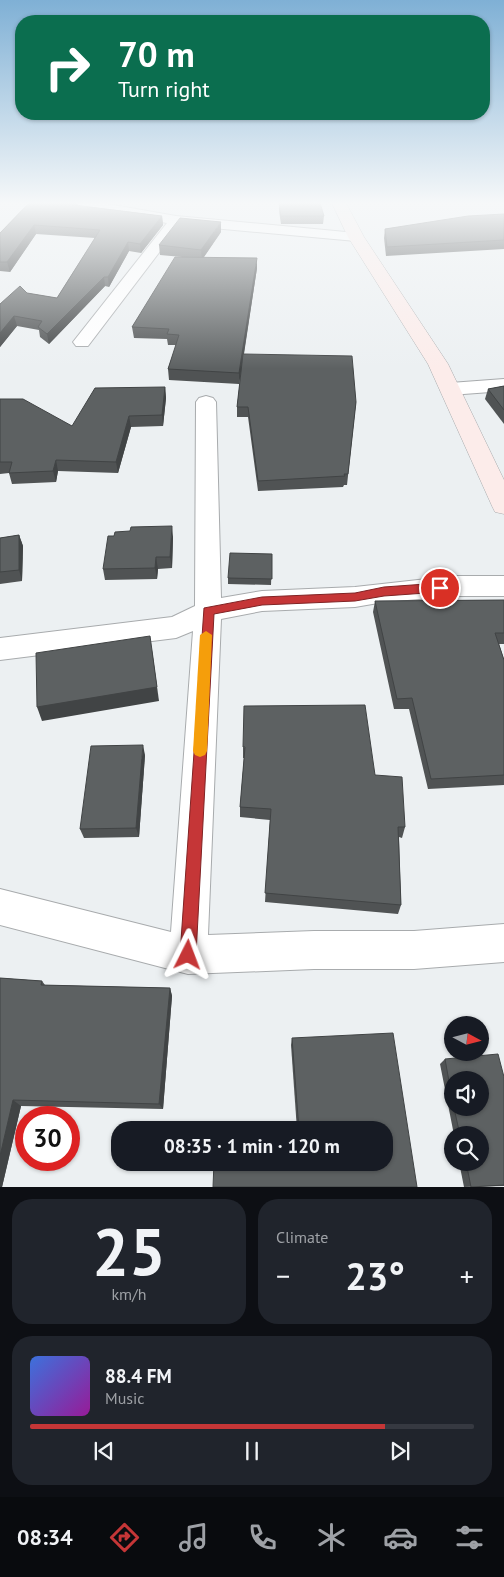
<!DOCTYPE html>
<html lang="en">
<head>
<meta charset="utf-8">
<style>
	:root { --surface:#171b24; --page:#20242c; --text:#f1f3f6; --muted:#9ea1a6; --line:#363941; --accent:#c53637 }
	body { margin:0; font-family:"PT Sans",sans-serif; background:var(--page); color:var(--text); height:100vh; display:flex; flex-direction:column; font-size:19px; white-space:nowrap }
	* { box-sizing:border-box; margin:0 }
	p { font-size:16px; color:var(--muted) }
	.icon { flex:none; width:28px; height:28px; fill:none; stroke:currentColor; stroke-width:2; stroke-linecap:round; stroke-linejoin:round }
	.map { position:relative; height:1187px; overflow:hidden }
	.side { display:flex; flex-direction:column; gap:12px; padding:12px; background:#0d0f14; flex:1 }
	.side>* { flex:none }
	.banner { position:absolute; left:15px; top:15px; width:475px; height:105px; border-radius:20px; box-shadow:0 1px 4px #0004; background:#0b6e4f; color:#fff; overflow:hidden }
	.needle { width:32px; rotate:97deg }
	.buttons { position:absolute; left:444px; top:1016px; display:grid; gap:10px }
	.buttons a { display:grid; place-items:center; width:45px; height:45px; border-radius:50%; background:var(--surface); box-shadow:0 1px 4px #0004; font-size:25px }
	.speed { position:absolute; left:15px; top:1106px; display:flex; gap:10px; font-size:25px; font-weight:700; text-align:center }
	.speed>* { display:grid; place-content:center; width:65px; height:65px; border-radius:50%; background:var(--surface); box-shadow:0 1px 4px #0004; line-height:1 }
	.speed .limit { border:8px solid #d22; background:#fff; color:#111 }
	.pin { position:absolute; display:grid; place-items:center; width:42px; height:42px; color:#fff; margin:-21px; border:2px solid #fff; border-radius:50%; box-shadow:0 1px 5px #0007 }
	.me { position:absolute; width:55px; margin:-28px; rotate:3deg; stroke-linejoin:round; filter:drop-shadow(0 0 4px #0008) }
	.turn { display:flex; align-items:center; gap:18px; height:105px; padding:0 20px; font-size:22px }
	.turn .icon { width:65px; height:65px; stroke-width:2.5 }
	.turn b { display:block; font-size:35px; line-height:42px }
	.big { font-size:38px; font-weight:700; line-height:1.1 }
	.side .tile { flex:1; display:flex; flex-direction:column; justify-content:center; gap:8px; min-width:0; padding:0 18px; border-radius:20px; background:var(--page) }
	.side .dial { align-items:center; gap:0 }
	.dial b { font-size:65px; line-height:1 }
	.song { display:flex; align-items:center; gap:15px }
	.cover { width:60px; height:60px; border-radius:8px; background:linear-gradient(135deg,hsl(220 70% 55%),hsl(300 70% 35%)) }
	.played { height:5px; border-radius:2px; background:linear-gradient(90deg,var(--accent) 80%,var(--line) 80%) }
	.keys { display:flex; justify-content:space-around; direction:ltr }
	.heat { display:flex; justify-content:space-between; align-items:center; font-size:28px; direction:ltr }
	.side .tiles { flex:1; display:grid; gap:12px; grid-template-columns:1fr 1fr }
	.tile:last-child { grid-column:span 2 }
	.trip { position:absolute; left:111px; top:1121px; width:282px; height:50px; border-radius:20px; background:var(--surface); box-shadow:0 1px 4px #0004; font-weight:700; line-height:50px; text-align:center }
	.tab-bar { display:flex; height:80px; justify-content:space-around; align-items:center; background:#090b0e; color:var(--muted) }
	.tab-bar .icon { width:35px; height:35px }
	.tab-bar .current { color:var(--accent) }
	.tab-bar b { font-size:22px; color:var(--text) }
	.map>svg:first-child { display:block }
	.lines { fill:none; stroke-linecap:round; stroke-linejoin:round }
	.street-casing { stroke:#a8abad; stroke-width:2 }
	.secondary-casing { stroke:#a8abad; stroke-width:1 }
	.street { fill:#fff; fill-rule:evenodd }
	.secondary { fill:#fcecea; fill-rule:evenodd }
	.wall { fill:#505354; fill-rule:evenodd }
	.shaded-wall { fill:#414445 }
	.building { fill:#5d6162; stroke:#414445 }
	.route { fill:#c53637; stroke:#802324 }
	.slow { fill:#f59e0b }
</style>
</head>
<body>
<div class="map">
<svg width="504" height="1187" viewBox="0 0 504 1187">
	<rect width="100%" height="100%" fill="#ecf0f2"/>
	<g class="lines">
		<!-- street casing -->
		<g class="street-casing">
			<g id="street">
				<path d="M71 203H102L176 216 356 233 363 237 356 241 180 225 88 346H76L73 342 167 223 78 207Z"/>
				<path d="M504 379V391L450 395 443 393 440 389 443 385 450 383Z"/>
				<path d="M206 396 213 398 216 402 221 598 262 591 355 587 454 576H504V596H454L384 602 355 607 262 611 221 619 208 935 314 931H414L504 924V962L414 969H314L188 974 0 925V889L171 932 193 631 176 638 0 660V638L172 617 195 606 196 402 199 398Z"/>
			</g>
		</g>
		<!-- secondary casing -->
		<g class="secondary-casing">
			<path id="secondary" d="M332 203H346L364 237 448 364 504 480V514L495 512 492 506 428 364 348 237Z"/>
		</g>
		<!-- street -->
		<use href="#street" class="street"/>
		<!-- secondary -->
		<use href="#secondary" class="secondary"/>
	</g>
	<!-- wall -->
	<g class="wall">
		<path d="M29 203H77L78 205 162 216 163 225 141 253 129 251 109 287 105 286 49 344 40 337 39 330 17 326 0 347V304L27 293 57 298 95 238 36 234 10 272 0 271V233Z"/>
		<path d="M279 203 324 216 323 224H281L279 211Z"/>
		<path d="M504 214V249L386 256 384 238 385 229Z"/>
		<path d="M221 232 203 258 257 268 244 354 356 402 347 485H344L343 487 258 491 248 417H237V407L241 372 239 384 169 380 168 369 176 345H168L167 339 134 338 132 327 182 257 160 255 159 245Z"/>
		<path d="M504 386V424L485 399 488 389Z"/>
		<path d="M165 387 166 398 163 426 131 427 118 473 58 471 56 482 12 484 9 473 0 474V399L72 426Z"/>
		<path d="M19 535 23 546 22 581 0 584V538Z"/>
		<path d="M173 537 172 568 158 569 157 579 105 580 103 569Z"/>
		<path d="M272 554 271 585 228 584V578Z"/>
		<path d="M504 600V644H499L504 660V785L428 789 409 709H394L373 612 375 601Z"/>
		<path d="M243 747 375 775 405 827 402 838 399 837 401 905 398 914 265 902 270 820 240 817V807L244 758H243Z"/>
		<path d="M145 755 139 837 84 838 80 829Z"/>
		<path d="M0 978 42 981 45 985 170 988 172 996 163 1109 21 1106 2 1187H0Z"/>
		<path d="M292 1038 385 1130H297L291 1045Z"/>
		<path d="M445 1059 504 1077V1186L464 1187 459 1162H480V1135H454L440 1064ZM452 1080 480 1108H452Z"/>
	</g>
	<!-- shaded-wall -->
	<g class="shaded-wall">
		<path d="M162 216 163 225 141 253 140 244Z"/>
		<path d="M221 222V232L202 260 201 250Z"/>
		<path d="M34 225 36 234 10 272 7 262Z"/>
		<path d="M128 242 129 251 109 287 108 277Z"/>
		<path d="M257 258V268L239 384V373Z"/>
		<path d="M104 277 105 286 49 344 47 334Z"/>
		<path d="M14 316 17 326 0 347V333Z"/>
		<path d="M165 387 166 398 163 426 162 415Z"/>
		<path d="M129 416 131 427 118 473 116 462Z"/>
		<path d="M56 460 58 471 56 482 53 471Z"/>
		<path d="M172 526 173 537 172 568 170 557Z"/>
		<path d="M19 535 23 546 22 581 19 570Z"/>
		<path d="M156 557 158 569 157 579 155 568Z"/>
		<path d="M152 650 159 701 42 721 37 707Z"/>
		<path d="M143 745 145 755 139 837 136 828Z"/>
		<path d="M170 988 172 996 163 1109 159 1104Z"/>
		<path d="M13 1100 21 1106 2 1187H0V1156Z"/>
	</g>
	<!-- building -->
	<g class="building">
		<path d="M29 203H74L72 205 162 216 140 244 128 242 108 277H104L47 334 38 327 42 321 14 316 0 333V304L20 286 27 293 57 298 100 230 34 225 7 262H0V233Z"/>
		<path d="M279 203H320L324 216H281Z"/>
		<path d="M504 214V240L387 247 385 229 468 216Z"/>
		<path d="M180 218 221 222 201 250 159 245Z"/>
		<path d="M175 257 257 258 239 373 168 369 179 335 167 334 169 329 132 327Z"/>
		<path d="M243 354 352 356 356 402 348 474H344L345 476 258 481 248 407H237Z"/>
		<path d="M504 386V410L488 389Z"/>
		<path d="M165 387 162 415 129 416 116 462 56 460 53 471 9 473 12 462H0V399H23L72 426 95 388Z"/>
		<path d="M172 526 170 557H156L155 568 103 569 108 536H114L115 532 130 531 131 527Z"/>
		<path d="M19 535V570L0 572V538Z"/>
		<path d="M230 553 272 554V579L228 578Z"/>
		<path d="M504 600V633H495L504 660V775L431 779 412 698 397 699 375 601Z"/>
		<path d="M150 636 157 687 37 707 36 653Z"/>
		<path d="M365 705 375 775 402 777 405 827H398L401 905 265 893 271 809 240 807 245 747H243L244 706Z"/>
		<path d="M143 745 136 828 80 829 91 746Z"/>
		<path d="M0 978 42 981 41 985 170 988 159 1104 13 1100 0 1156Z"/>
		<path d="M393 1033 417 1187H213L214 1162H385V1130H299L292 1038Z"/>
		<path d="M498 1054 504 1077V1185L471 1187 466 1162H480V1135H460L454 1108H480V1080H452V1098L445 1059Z"/>
	</g>
	<!-- sky -->
	<linearGradient id="sky" x2="0" y2="1"><stop stop-color="#7fb0d5"/><stop offset="0.55" stop-color="#f6f8f9"/><stop offset="1" stop-color="#f6f8f9" stop-opacity="0"/></linearGradient>
	<rect width="504" height="369" fill="url(#sky)"/>
	<!-- route -->
	<path class="route" d="M440 583 446 588 440 592 384 596 355 601 262 605 214 614 196 955 194 961 188 963 182 961 180 955 204 608 262 597 355 593 384 587Z"/>
	<!-- slow -->
	<path class="slow" d="M206 631 212 635 207 751 205 755 200 757 195 755 193 751 200 635Z"/>
</svg>
<div class="buttons">
<a><svg class="needle" viewBox="-14 -14 28 28"><path d="M0-13l5 13h-10z" fill="#e53935"/><path d="M0 13l5-13h-10z" fill="#9ea1a6"/></svg></a>
<a><svg class="icon" aria-label="sound" viewBox="0 0 24 24"><path d="M4 9h4l5-4v14l-5-4H4zM17 9q2 3 0 6"/></svg></a>
<a><svg class="icon" aria-label="search" viewBox="0 0 24 24"><circle cx="10" cy="10" r="6"/><path d="M15 15l6 6"/></svg></a>
</div>
<div class="speed"><div class="limit">30</div></div>
<div class="pin" style="left:440px;top:588px;background:#d93025"><svg class="icon" aria-label="arrive" viewBox="0 0 24 24"><path d="M6 21V4h12l-3 4 3 4H6"/></svg></div>
<svg class="me" style="left:188px;top:955px" viewBox="-20 -20 40 40"><path d="M0-17L14 15 0 8-14 15z" fill="#c53637" stroke="#fff" stroke-width="4"/></svg>
<div class="trip">08:35 · 1 min · 120 m</div>
<div class="banner">
<div class="turn"><svg class="icon" aria-label="right" viewBox="0 0 24 24"><path d="M7 20v-9h11M14 6l5 5-5 5"/></svg><div><b>70 m</b>Turn right</div></div>
</div>
</div>
<section class="side">
<div class="tiles">
<div class="tile dial"><b>25</b><p>km/h</p></div>
<div class="tile"><p>Climate</p>
<div class="heat"><a>−</a><b class="big">23°</b><a>+</a></div>
</div>
<div class="tile">
<div class="song"><i class="cover"></i><div><b>88.4 FM</b><p>Music</p></div></div>
<div class="played"></div>
<div class="keys"><svg class="icon" aria-label="previous" viewBox="0 0 24 24"><path d="M18 5L8 12l10 7zM5 5v14"/></svg><svg class="icon" aria-label="pause" viewBox="0 0 24 24"><path d="M8 5v14M16 5v14"/></svg><svg class="icon" aria-label="next" viewBox="0 0 24 24"><path d="M6 5l10 7-10 7zM19 5v14"/></svg></div>
</div>
</div>
</section>
<nav class="tab-bar">
<b>08:34</b>
<svg class="icon current" aria-label="directions" viewBox="0 0 24 24"><path d="M12 3l9 9-9 9-9-9zM9 14v-3h6M13 9l2 2-2 2"/></svg>
<svg class="icon" aria-label="music" viewBox="0 0 24 24"><path d="M9 18V5l10-2v13"/><circle cx="6" cy="18" r="3"/><circle cx="16" cy="16" r="3"/></svg>
<svg class="icon" aria-label="phone" viewBox="0 0 24 24"><path d="M5 4h4l2 5-3 2q2 4 5 5l2-3 5 2v4C11 20 4 13 5 4z"/></svg>
<svg class="icon" aria-label="climate" viewBox="0 0 24 24"><path d="M12 3v18M4 7l16 10M4 17L20 7"/></svg>
<svg class="icon" aria-label="car" viewBox="0 0 24 24"><path d="M5 17H2v-5l4-1 3-4h7l3 4 3 1v5h-3M9 17h6M6 11h13"/><circle cx="7" cy="17" r="2"/><circle cx="17" cy="17" r="2"/></svg>
<svg class="icon" aria-label="filters" viewBox="0 0 24 24"><path d="M4 7h16M4 17h16"/><circle cx="9" cy="7" r="2"/><circle cx="15" cy="17" r="2"/></svg>
</nav>
</body>
</html>
